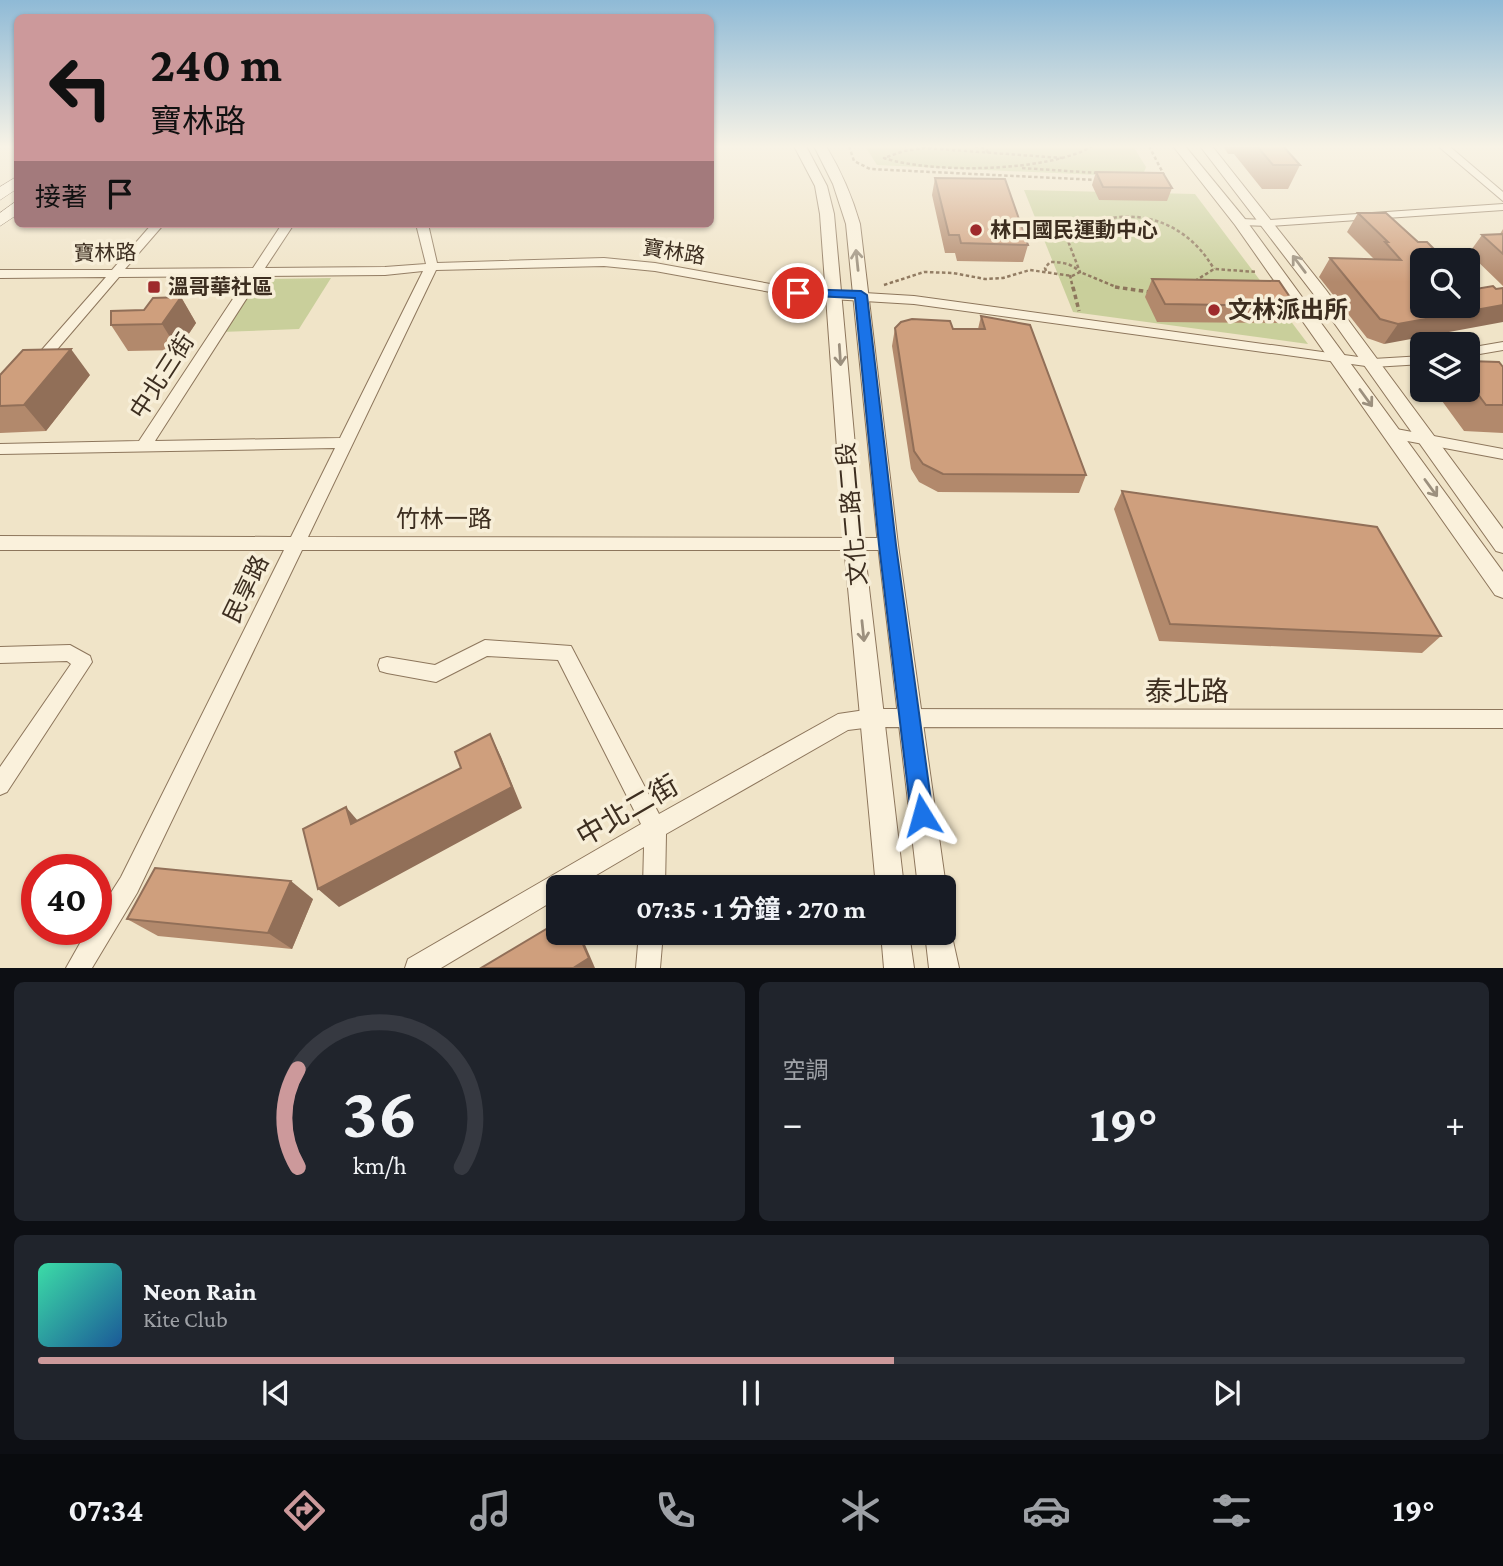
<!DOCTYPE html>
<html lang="zh-TW">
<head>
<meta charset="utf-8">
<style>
	:root { --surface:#171b24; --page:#20242c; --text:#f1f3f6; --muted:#9ea1a6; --line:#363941; --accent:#cc999b }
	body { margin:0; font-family:"Crimson Pro","Noto Sans TC",serif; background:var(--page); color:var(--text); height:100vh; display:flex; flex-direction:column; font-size:26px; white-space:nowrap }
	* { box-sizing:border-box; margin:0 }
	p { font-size:23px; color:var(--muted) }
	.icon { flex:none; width:38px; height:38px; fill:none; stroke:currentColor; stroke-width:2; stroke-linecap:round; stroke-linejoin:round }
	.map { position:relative; height:968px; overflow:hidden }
	.details { display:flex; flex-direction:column; gap:14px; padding:14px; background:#0d0f14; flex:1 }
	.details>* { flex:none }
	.hud { position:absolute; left:14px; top:14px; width:700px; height:214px; border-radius:10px; box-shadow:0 2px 5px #0004; background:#cc999b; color:#111; overflow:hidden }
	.buttons { position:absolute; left:1410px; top:248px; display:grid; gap:14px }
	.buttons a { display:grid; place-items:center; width:70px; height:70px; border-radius:10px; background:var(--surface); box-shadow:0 2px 5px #0004; font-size:35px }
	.speed { position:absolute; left:21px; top:854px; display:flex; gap:14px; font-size:35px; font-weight:700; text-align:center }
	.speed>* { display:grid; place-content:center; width:91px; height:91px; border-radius:50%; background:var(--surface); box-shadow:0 2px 5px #0004; line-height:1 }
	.speed .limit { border:10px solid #d22; background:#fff; color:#111 }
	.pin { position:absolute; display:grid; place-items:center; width:60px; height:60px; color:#fff; margin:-30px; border:4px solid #fff; border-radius:50%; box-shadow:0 2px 7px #0007 }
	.me { position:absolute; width:77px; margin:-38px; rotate:352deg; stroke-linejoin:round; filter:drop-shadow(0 0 5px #0008) }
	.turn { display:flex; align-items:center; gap:24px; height:147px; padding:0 21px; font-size:32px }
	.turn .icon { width:91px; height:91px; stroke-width:2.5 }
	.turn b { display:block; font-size:49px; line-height:60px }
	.then { display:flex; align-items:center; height:66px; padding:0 21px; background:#0003; gap:14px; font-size:26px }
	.big { font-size:52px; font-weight:700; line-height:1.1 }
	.details .card { flex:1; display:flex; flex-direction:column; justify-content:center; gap:10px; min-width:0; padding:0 24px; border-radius:10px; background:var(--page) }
	.details .dial { align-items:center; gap:0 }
	.dial svg { height:182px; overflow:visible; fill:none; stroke:var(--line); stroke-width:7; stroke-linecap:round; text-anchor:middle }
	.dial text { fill:var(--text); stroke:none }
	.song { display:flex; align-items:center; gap:21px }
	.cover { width:84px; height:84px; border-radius:10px; background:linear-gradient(135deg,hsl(160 70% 55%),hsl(210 70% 35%)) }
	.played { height:7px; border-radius:4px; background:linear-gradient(90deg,var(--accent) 60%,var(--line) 60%) }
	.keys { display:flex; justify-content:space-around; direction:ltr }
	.heat { display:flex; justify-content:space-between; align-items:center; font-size:38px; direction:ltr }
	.details .tiles { flex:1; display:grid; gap:14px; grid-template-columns:1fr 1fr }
	.card:last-child { grid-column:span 2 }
	.trip { position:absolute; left:546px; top:875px; width:410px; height:70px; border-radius:10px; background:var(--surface); box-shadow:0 2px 5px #0004; font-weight:700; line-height:70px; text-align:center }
	.menu { display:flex; height:112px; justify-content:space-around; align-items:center; background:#090b0e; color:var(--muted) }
	.menu .icon { width:49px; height:49px }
	.menu .on { color:var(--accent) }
	.menu b { font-size:32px; color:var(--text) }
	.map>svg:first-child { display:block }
	.green { fill:#c9cf9b }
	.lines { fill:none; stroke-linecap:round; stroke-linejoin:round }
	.minor-casing { stroke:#8d765c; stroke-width:2 }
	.tertiary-casing { stroke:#8d765c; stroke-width:2 }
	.secondary-casing { stroke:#6f573f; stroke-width:1 }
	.path-far1 { stroke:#8d765c; stroke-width:2.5; stroke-dasharray:3.5 2.5; stroke-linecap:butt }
	.path { stroke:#8d765c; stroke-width:3.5; stroke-dasharray:4.5 3.5; stroke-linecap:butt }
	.minor { fill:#faf1dc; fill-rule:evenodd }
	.tertiary { fill:#faf1dc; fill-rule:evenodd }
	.secondary { fill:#faf1dc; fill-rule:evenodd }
	.wall { fill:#b2896c }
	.shaded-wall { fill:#916f58 }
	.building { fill:#cf9f7d; stroke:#916f58; stroke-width:2 }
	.oneway { stroke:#9c907e }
	.route { fill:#1a73e8; stroke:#114b97; stroke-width:2 }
	.poi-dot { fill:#9e2a2b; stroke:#f7eed8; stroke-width:2.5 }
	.labels { text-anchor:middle; stroke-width:7; stroke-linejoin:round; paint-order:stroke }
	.far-poi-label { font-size:21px; font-weight:bold; fill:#3d2e20; stroke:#f7eed8; text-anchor:start }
	.far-street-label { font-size:21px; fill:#3d2e20; stroke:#f7eed8 }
	.poi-label { font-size:24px; font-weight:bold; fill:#3d2e20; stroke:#f7eed8; text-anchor:start }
	.street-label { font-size:24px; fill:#3d2e20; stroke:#f7eed8 }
	.near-street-label { font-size:28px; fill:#3d2e20; stroke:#f7eed8 }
</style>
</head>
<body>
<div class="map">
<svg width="1503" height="968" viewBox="0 0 1503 968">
	<rect width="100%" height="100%" fill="#f0e4c8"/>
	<!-- green -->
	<g class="green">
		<path d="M865 146H1133L1146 167 1142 177 877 165Z"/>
		<path d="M1024 190 1195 194 1308 344 1073 312Z"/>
		<path d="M331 278 299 329 220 332 253 283 267 279Z"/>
	</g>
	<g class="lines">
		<!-- minor casing -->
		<g class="minor-casing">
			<g id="minor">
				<path d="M1438 146H1449L1503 192V201Z"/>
				<path d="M1503 204V210L1269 226 1240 225 1234 222 1240 219 1269 220Z"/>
				<path d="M152 224H164L125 269 253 268 282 224H294L265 268 385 267 426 264 416 224H428L437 263 604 258 655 263 798 289 914 296 1373 359 1423 356V364L1373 367 914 304 798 297 655 271 604 266 436 270 308 537 888 538 894 540 896 545 894 550H302L137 893 92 968H66L88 929H96V916L121 877 284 550H0V536L291 537 335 448 0 454V444L139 441 248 276 119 277 42 367H32L30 364 32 361 106 277 0 278V270H112ZM423 271 340 438 155 441 261 276 385 275Z"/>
				<path d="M1468 279 1477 282V288L1468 287Z"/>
				<path d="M1503 342V350L1468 356V348Z"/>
				<path d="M1391 428 1503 449V459L1386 437 1384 433 1386 429Z"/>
				<path d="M485 640 571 646 659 814 838 714 872 709 1503 710V728L872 727 848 730 666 834 665 887H643L644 847 576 887H558V898L441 968H405L408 959 641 824 558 660 487 656 436 682 387 673 380 671 378 665 380 659 387 657 435 665Z"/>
				<path d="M70 645 90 656 92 662 7 792 0 795V767L71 664 67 661 0 663V647Z"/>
				<path d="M639 933H663L660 968H636Z"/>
			</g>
		</g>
		<!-- tertiary casing -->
		<g class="tertiary-casing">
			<g id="tertiary">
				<path d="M794 146H806L827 186 834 214 864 545 904 887H876L844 545 820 214 815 186Z"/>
				<path d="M814 146H826C841 171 852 196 860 224L898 545 946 887 943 894V887H918L878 545 846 224 833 184Z"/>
				<path d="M1173 146H1185L1245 219 1503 572V598L1495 595 1235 225Z"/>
				<path d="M1200 146H1212L1326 290 1503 529V553L1496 551 1315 296Z"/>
				<path d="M943 920 949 923 959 968H929L925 933H943Z"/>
				<path d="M881 933H909L914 968H884Z"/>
			</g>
		</g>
		<!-- secondary casing -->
		<g class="secondary-casing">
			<g id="secondary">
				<path d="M18 176V188L0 200V187Z"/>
				<path d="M18 200V214L0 226V213Z"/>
			</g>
		</g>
		<!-- path-far1 -->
		<g class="path-far1">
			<path d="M849 146 854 161 870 169 1098 180"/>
			<path d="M898 146H908"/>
			<path d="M975 146 986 149 989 154"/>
			<path d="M1149 146 1164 175"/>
			<path d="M1063 158 925 148 904 151 884 158C933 174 1048 172 1093 146"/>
			<path d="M1022 168 1098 173"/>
			<path d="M1046 271 1045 268 1050 262C1062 262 1071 263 1080 272L1068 241 1069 233C1123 203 1182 214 1214 269"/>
			<path d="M1070 275 1073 289"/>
			<path d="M1195 281 1214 269 1257 272"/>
			<path d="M884 285 924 272 953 273 985 279 1003 278 1030 270 1072 276 1080 272 1121 289"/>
		</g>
		<!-- path -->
		<g class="path">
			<path d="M1073 287 1079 311"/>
			<path d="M1115 287 1150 292"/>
		</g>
		<!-- minor -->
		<use href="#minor" class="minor"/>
		<!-- tertiary -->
		<use href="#tertiary" class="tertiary"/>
		<!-- secondary -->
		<use href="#secondary" class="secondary"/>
	</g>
	<!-- wall -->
	<g class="wall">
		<path d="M1223 146H1283L1300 165 1288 189H1262L1234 154H1228Z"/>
		<path d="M1096 172 1172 188 1167 201 1099 200 1092 185Z"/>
		<path d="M935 178 1028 245 1023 262 957 261 955 253H945L932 195Z"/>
		<path d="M1358 213H1386L1423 306 1384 344 1367 338 1319 277 1330 258 1374 259 1347 232Z"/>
		<path d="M1503 229V286L1469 253 1482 235 1500 234Z"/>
		<path d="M1152 279 1296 306 1286 323 1157 322 1145 297Z"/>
		<path d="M181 297 196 323 178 350 128 351 111 325 144 310Z"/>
		<path d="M981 316 1086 475 1079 493 938 492 919 482 911 469 892 346 895 328 978 329Z"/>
		<path d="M1468 361 1503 367V433L1464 431 1434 390H1468Z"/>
		<path d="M90 375 46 431 0 433V406Z"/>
		<path d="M1122 491 1441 636 1422 653 1159 641 1114 509Z"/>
		<path d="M313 899 292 949 158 936 127 919Z"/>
	</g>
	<!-- shaded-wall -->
	<g class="shaded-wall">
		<path d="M181 297 196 323 178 350 162 324Z"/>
		<path d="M1503 305V322L1384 344 1398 324Z"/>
		<path d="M71 349 90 375 46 431 24 405Z"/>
		<path d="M490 734 501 757 522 808 339 907 318 889 512 787Z"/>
		<path d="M346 807 364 828 351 824Z"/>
		<path d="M291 881 313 899 292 949 268 933Z"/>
		<path d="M578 933H580L595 968H576Z"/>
	</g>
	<!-- building -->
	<g class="building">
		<path d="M1257 146H1283L1300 165H1273Z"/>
		<path d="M1096 172 1163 173 1172 188 1103 187Z"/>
		<path d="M935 178 1005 179 1028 245 961 243 959 235H949Z"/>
		<path d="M1358 213H1386L1418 242H1427L1446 261H1423V306H1468V282L1476 289 1493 286 1496 289 1503 288V305L1398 324 1380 319 1330 258 1401 260 1385 242H1388Z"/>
		<path d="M1503 234V254L1482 235Z"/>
		<path d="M1152 279 1279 281 1296 306 1165 304Z"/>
		<path d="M181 297 162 324 111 325V311L144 310 153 298Z"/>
		<path d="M981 316 1030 325 1086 475 943 474 923 464 914 451 895 328 901 322 912 319 950 321 953 329H985Z"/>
		<path d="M71 349 24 405 0 406V375L23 350Z"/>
		<path d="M1468 361 1499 362 1503 367V405H1486L1468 381Z"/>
		<path d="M1122 491 1377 527 1441 636 1170 624Z"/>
		<path d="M490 734 512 787 318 889 303 829 346 807 351 824 461 768 455 752Z"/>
		<path d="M155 868 291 881 268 933 127 919Z"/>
		<path d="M558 922V933H578L589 958 575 967 576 968H481Z"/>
	</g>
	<!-- one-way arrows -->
	<defs><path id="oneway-shaft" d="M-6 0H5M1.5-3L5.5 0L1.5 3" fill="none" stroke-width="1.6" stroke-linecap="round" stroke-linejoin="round" transform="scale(1.75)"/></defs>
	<g class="oneway">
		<use href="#oneway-shaft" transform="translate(857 260) rotate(-96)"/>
		<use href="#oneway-shaft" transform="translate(1299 264) rotate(-127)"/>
		<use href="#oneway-shaft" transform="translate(840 355) rotate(86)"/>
		<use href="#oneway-shaft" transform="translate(1366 398) rotate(54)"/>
		<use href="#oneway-shaft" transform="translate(1431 488) rotate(54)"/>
		<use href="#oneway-shaft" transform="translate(863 631) rotate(84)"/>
	</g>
	<!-- sky -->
	<linearGradient id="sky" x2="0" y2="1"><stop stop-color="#8fbad6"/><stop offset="0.52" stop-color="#f8f3e6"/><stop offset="1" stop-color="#f8f3e6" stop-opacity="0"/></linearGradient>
	<rect width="1503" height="282" fill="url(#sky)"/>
	<!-- route -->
	<path class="route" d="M798 289 861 291 867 295 896 545 933 815 930 822 922 826 915 822 911 815 879 545 855 298 794 295V290Z"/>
	<!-- markers -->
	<g class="poi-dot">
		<circle cx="976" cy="230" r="7"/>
		<rect x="147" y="280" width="14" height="14" rx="3.5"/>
		<circle cx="1214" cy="310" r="7"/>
	</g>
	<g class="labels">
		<!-- far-poi labels -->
		<g class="far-poi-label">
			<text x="990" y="237">林口國民運動中心</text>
			<text x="168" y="294">溫哥華社區</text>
		</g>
		<!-- far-street labels -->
		<g class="far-street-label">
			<text transform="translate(674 252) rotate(9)" y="7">寶林路</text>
			<text transform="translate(105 253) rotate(-1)" y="7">寶林路</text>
		</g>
		<!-- poi labels -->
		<g class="poi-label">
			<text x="1228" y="318">文林派出所</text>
		</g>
		<!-- street labels -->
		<g class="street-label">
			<text transform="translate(162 376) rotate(-57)" y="8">中北三街</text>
			<text transform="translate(852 514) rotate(-95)" y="8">文化二路二段</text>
			<text x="444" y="527">竹林一路</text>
			<text transform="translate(246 589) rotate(-64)" y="8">民享路</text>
		</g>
		<!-- near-street labels -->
		<g class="near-street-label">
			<text x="1187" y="701">泰北路</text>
			<text transform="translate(627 810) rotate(-30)" y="10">中北二街</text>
		</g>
	</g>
</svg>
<div class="buttons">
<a><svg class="icon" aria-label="search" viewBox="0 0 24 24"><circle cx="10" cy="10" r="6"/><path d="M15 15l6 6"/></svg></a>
<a><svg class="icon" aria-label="layers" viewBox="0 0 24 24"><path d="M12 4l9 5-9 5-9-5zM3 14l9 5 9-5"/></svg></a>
</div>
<div class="speed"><div class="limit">40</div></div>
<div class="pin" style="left:798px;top:293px;background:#d93025"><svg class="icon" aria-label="arrive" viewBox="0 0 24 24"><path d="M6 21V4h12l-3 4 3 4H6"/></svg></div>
<svg class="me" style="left:922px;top:815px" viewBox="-20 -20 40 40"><path d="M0-17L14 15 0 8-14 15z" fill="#1a73e8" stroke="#fff" stroke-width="4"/></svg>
<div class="trip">07:35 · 1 分鐘 · 270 m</div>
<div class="hud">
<div class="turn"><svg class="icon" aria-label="left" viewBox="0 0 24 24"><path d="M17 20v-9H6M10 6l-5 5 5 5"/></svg><div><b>240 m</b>寶林路</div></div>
<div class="then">接著<svg class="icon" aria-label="arrive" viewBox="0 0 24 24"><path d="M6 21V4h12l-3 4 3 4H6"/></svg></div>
</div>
</div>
<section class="details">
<div class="tiles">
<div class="card dial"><svg viewBox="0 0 100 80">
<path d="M14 69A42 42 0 1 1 86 69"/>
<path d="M14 69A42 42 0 0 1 14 26" stroke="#cc999b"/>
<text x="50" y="56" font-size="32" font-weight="700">36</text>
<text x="50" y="72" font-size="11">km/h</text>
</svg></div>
<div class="card"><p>空調</p>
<div class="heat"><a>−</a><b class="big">19°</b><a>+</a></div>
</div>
<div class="card">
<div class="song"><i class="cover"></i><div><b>Neon Rain</b><p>Kite Club</p></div></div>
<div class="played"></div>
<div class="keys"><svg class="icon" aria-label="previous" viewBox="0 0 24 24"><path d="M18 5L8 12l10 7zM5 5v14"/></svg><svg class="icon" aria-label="pause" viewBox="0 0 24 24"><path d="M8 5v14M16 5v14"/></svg><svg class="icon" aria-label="next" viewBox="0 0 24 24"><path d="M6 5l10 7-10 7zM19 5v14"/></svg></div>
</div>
</div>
</section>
<nav class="menu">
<b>07:34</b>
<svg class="icon on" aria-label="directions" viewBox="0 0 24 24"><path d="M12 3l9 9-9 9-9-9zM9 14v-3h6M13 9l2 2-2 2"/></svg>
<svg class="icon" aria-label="music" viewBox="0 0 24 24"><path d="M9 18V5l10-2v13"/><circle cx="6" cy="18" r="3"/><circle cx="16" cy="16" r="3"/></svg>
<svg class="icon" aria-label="phone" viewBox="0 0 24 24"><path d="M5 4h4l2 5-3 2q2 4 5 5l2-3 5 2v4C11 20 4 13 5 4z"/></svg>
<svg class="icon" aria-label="climate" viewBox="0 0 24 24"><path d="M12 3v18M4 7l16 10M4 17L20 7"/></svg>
<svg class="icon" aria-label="car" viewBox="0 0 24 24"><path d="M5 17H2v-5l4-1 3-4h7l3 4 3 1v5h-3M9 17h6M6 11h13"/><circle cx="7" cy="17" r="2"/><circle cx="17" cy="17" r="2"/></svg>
<svg class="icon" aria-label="filters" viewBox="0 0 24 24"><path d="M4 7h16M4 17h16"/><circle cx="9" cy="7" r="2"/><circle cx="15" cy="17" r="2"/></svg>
<b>19°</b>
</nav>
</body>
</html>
